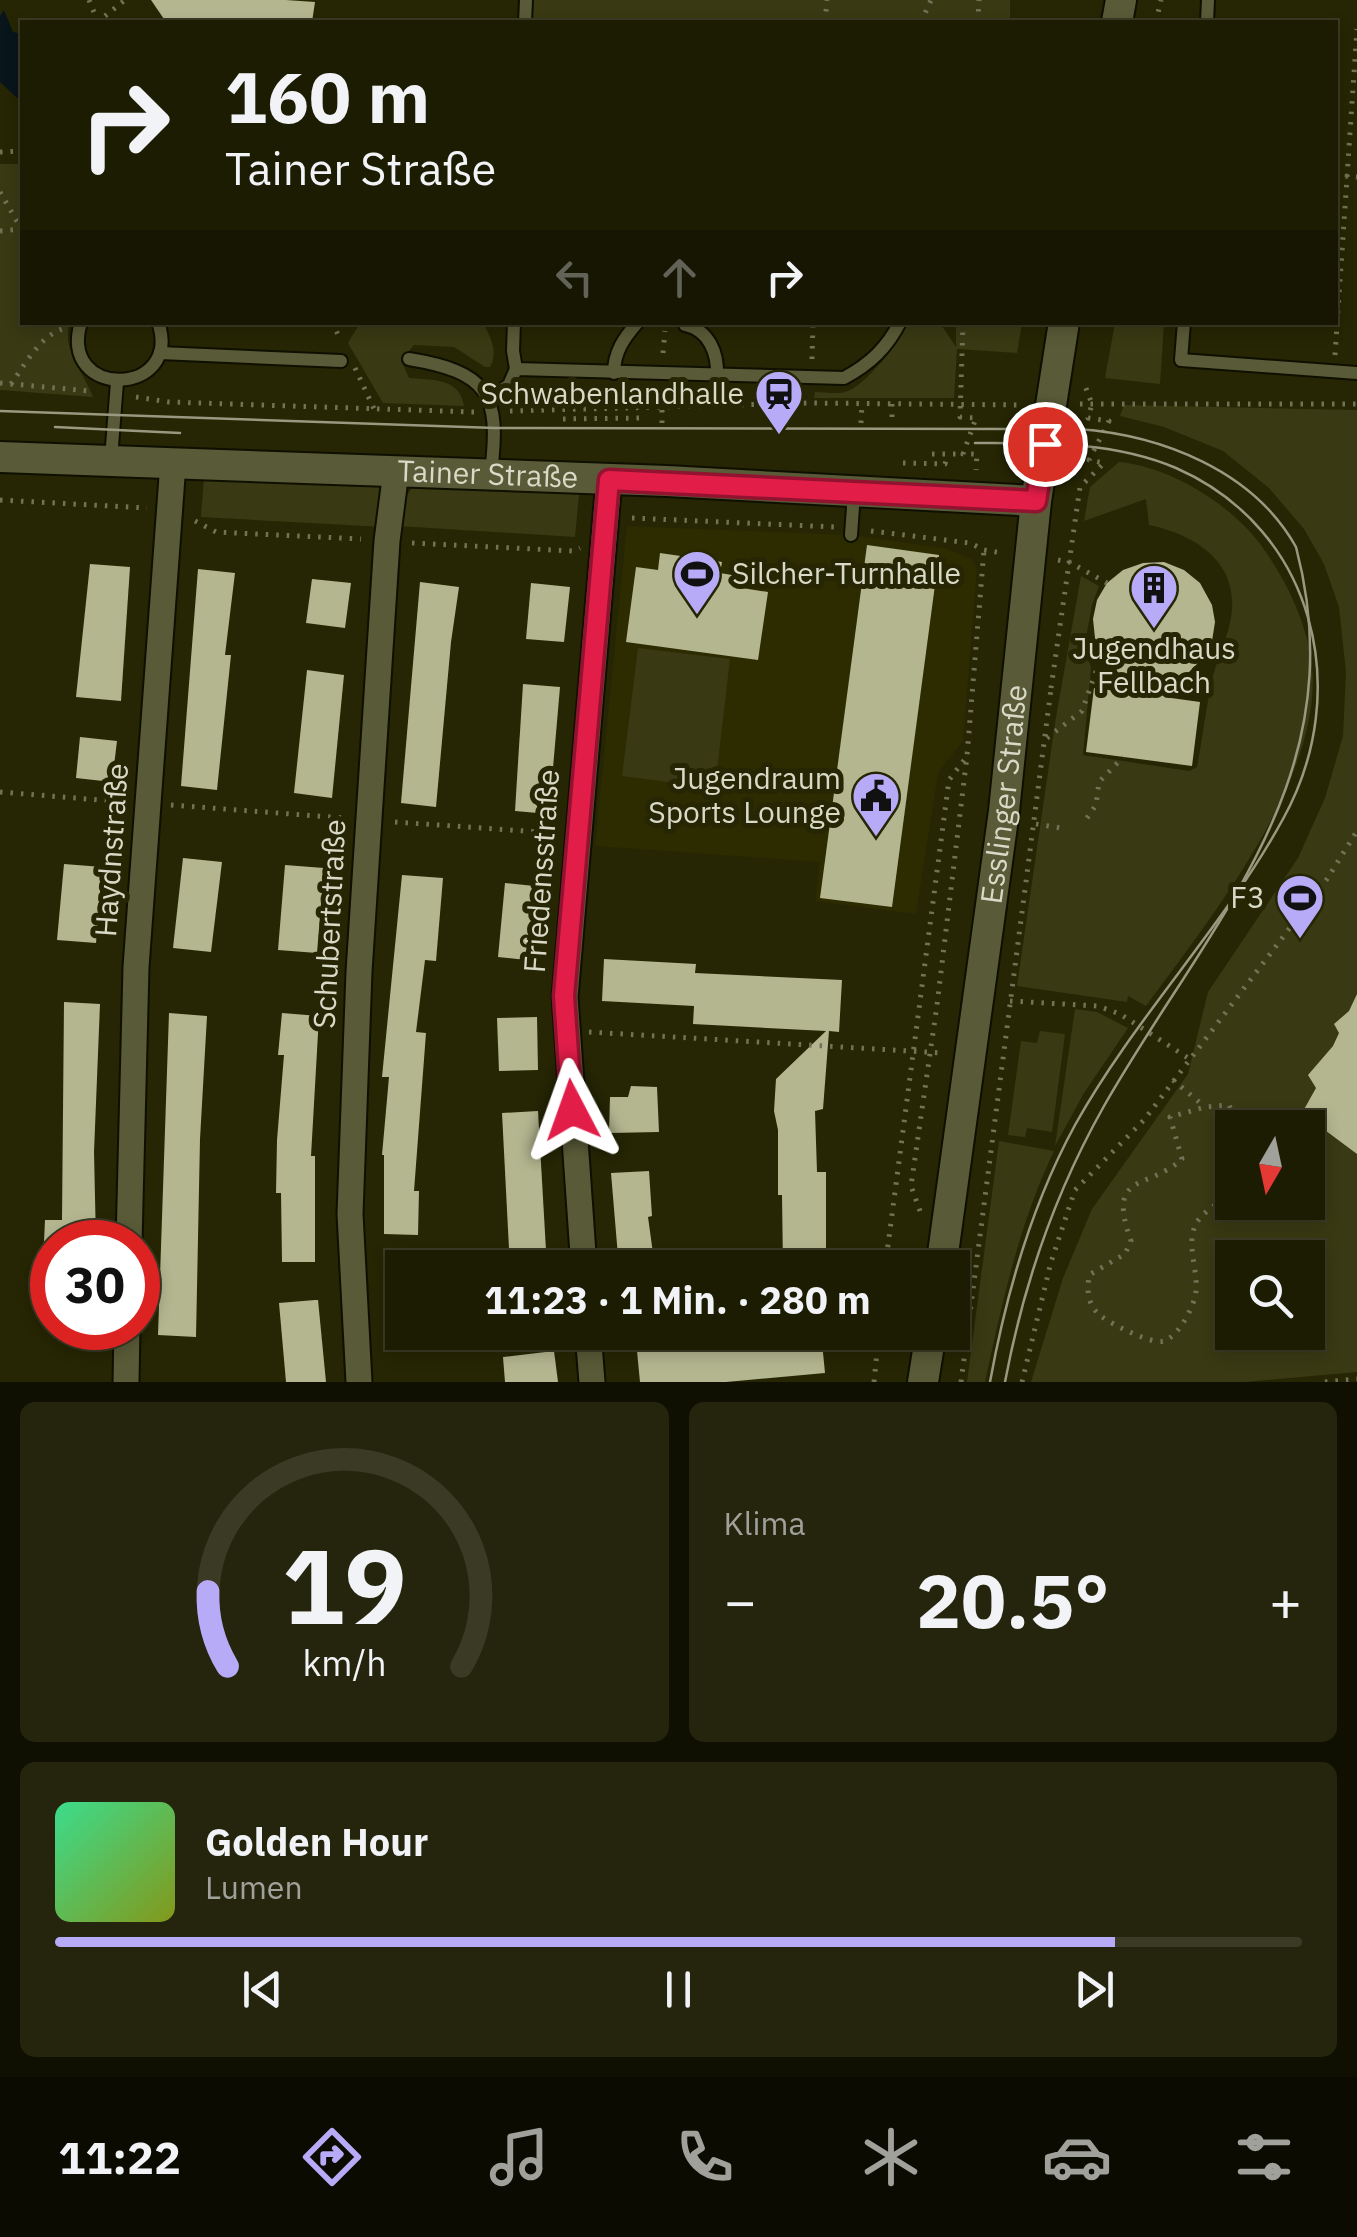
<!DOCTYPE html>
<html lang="de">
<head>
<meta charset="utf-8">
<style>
	:root { --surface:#1c1c03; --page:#25250d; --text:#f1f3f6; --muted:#a0a19a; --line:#3a3a25; --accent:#b7abf8 }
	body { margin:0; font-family:"IBM Plex Sans",sans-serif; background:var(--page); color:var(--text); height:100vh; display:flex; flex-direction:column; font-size:38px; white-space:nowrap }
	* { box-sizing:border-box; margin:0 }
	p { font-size:32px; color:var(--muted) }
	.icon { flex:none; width:55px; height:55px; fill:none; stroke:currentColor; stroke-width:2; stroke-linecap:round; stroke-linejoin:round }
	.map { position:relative; height:1382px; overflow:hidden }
	.panel { display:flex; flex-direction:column; gap:20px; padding:20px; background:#0f0f02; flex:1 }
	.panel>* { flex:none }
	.hud { position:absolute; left:20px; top:20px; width:1318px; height:305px; border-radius:0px; box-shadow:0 5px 15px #0003,0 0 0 2px var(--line); background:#1c1c03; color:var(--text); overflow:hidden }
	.needle { width:65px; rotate:189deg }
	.fabs { position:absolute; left:1215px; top:1110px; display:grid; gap:20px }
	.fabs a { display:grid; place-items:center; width:110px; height:110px; border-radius:0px; background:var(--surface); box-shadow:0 5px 15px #0003,0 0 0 2px var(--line); font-size:50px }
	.speed { position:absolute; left:30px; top:1220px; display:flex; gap:20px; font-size:50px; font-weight:700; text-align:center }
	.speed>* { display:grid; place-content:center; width:130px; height:130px; border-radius:50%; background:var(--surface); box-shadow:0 5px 15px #0003,0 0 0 2px var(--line); line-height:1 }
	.speed .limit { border:15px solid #d22; background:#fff; color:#111 }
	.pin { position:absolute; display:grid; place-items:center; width:85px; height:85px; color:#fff; margin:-42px; border:5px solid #fff; border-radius:50%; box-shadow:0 2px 10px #0007 }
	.me { position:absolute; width:110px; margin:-55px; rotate:356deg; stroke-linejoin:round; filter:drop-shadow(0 0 8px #0008) }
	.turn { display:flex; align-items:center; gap:35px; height:210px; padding:0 40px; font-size:45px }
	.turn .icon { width:130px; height:130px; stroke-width:2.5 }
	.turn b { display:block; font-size:70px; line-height:85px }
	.lanes { display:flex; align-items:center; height:95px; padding:0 40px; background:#0003; justify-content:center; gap:50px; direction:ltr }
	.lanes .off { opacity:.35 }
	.big { font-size:75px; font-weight:700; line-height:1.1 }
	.panel .card { flex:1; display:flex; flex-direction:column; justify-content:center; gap:15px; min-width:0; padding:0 35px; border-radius:15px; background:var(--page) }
	.panel .dial { align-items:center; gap:0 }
	.dial svg { height:260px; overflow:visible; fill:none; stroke:var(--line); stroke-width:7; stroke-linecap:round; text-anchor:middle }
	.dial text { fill:var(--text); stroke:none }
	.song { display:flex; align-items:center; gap:30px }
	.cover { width:120px; height:120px; border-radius:15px; background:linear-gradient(135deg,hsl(150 70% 55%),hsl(70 70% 35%)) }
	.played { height:10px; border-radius:5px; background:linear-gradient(90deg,var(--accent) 85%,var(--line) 85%) }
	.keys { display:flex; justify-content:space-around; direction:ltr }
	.heat { display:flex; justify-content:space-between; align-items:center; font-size:55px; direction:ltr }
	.panel .tiles { flex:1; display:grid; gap:20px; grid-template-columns:1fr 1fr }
	.card:last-child { grid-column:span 2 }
	.trip { position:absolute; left:385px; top:1250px; width:585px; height:100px; border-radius:0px; background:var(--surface); box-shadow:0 5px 15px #0003,0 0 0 2px var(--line); font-weight:700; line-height:100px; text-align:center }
	.menu { display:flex; height:160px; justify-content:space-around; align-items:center; background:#0b0b01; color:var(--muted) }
	.menu .icon { width:70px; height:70px }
	.menu .on { color:var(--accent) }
	.menu b { font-size:45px; color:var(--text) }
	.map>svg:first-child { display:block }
	.built { fill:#2c2c00 }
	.green { fill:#393a13; fill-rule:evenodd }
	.water { fill:#08151b }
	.building { fill:#b4b690 }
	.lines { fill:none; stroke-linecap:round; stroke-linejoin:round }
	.lane-casing { stroke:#0f0f00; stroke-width:16 }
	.street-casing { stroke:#0f0f00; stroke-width:29 }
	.secondary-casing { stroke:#0f0f00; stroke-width:34 }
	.path { stroke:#717256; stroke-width:5; stroke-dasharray:2.5 8; stroke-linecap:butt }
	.lane { stroke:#595a37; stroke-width:12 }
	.street { stroke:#595a37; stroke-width:25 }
	.secondary { stroke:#595a37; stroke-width:30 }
	.tram { stroke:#989980; stroke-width:2.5 }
	.route-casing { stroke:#92132f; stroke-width:25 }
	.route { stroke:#e11d48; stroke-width:18 }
	.labels { text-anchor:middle; stroke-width:10; stroke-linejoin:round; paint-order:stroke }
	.poi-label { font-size:30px; fill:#d8d9c6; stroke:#262604; text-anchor:end }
	.street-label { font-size:30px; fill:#d8d9c6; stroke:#262604 }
</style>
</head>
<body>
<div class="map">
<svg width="1357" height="1382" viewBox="0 0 1357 1382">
	<rect width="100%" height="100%" fill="#262604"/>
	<!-- built -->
	<path class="built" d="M627 526 851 535 944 548 972 559 977 569 963 741 938 773 916 914 815 901 820 862 595 846Z"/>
	<!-- green -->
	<g class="green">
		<path d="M526 0H1010V22H525Z"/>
		<path d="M0 164H22V322L69 323C63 353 83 371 93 397L0 390Z"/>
		<path d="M360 323H483C490 336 499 353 490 367H485L454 347 414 345 401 360 409 378C433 380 460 378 464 406L383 403 348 343Z"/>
		<path d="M905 323H940L956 347V323H1022L1017 353 957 349 954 398H814L815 392C824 392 839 395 848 391 865 385 903 340 905 323Z"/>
		<path d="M1115 323H1164L1160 384 1105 378Z"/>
		<path d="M1124 405 1357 410V1372L1244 1382H1031L1063 1278 1092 1209 1188 1074 1208 992 1298 858 1325 798 1343 736 1346 672 1339 607 1324 564 1304 529 1269 488 1223 451 1164 427 1120 416ZM1232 1128H1308V1202H1232ZM1232 1258H1308V1332H1232Z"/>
		<path d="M1119 462C1171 467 1230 504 1261 545 1283 576 1301 610 1309 648 1336 764 1210 918 1146 1006L1128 996 1127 1002 1017 986 1056 717 1081 576 1099 586 1092 605 1085 643 1091 668 1083 755 1189 771 1197 767C1203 737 1206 706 1213 676 1219 654 1230 633 1232 610 1236 559 1192 534 1149 525L1146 499 1084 521 1090 487Z"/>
		<path d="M204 478 389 485 384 527 201 517Z"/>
		<path d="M413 486 579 494 575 537 398 526 405 499Z"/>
		<path d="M638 648 730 659 715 788 622 776Z"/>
		<path d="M1075 1009 1097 1012 1128 1028 1084 1093 1055 1146Z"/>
		<path d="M1040 1031 1065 1034 1052 1132 1027 1128 1025 1137 1008 1135 1021 1041 1037 1043Z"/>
		<path d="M999 1141 1054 1151C1019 1224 1002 1303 985 1382H967Z"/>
	</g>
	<!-- water -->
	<path class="water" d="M4 10 13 32 22 34V96L17 98 0 82V16Z"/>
	<!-- building -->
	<g class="building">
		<path d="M151 0H286L315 2 312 22H166Z"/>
		<path d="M867 545 939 555 892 907 820 898Z"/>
		<path d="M660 553 722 562 720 573 744 577 742 588 768 592 758 660 626 642 636 567 658 570Z"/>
		<path d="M1164 562 1184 570 1200 583 1212 605 1215 622 1212 641 1203 658 1164 697 1200 702 1192 766 1086 752 1094 688 1138 694 1103 656 1095 638 1093 619 1097 600 1107 583 1123 570 1143 563Z"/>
		<path d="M90 564 130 567 121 701 76 697Z"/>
		<path d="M198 569 235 573 225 655H231L217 790 181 786Z"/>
		<path d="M312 579 351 583 345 628 306 623Z"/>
		<path d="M420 582 459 587 451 642 436 807 401 803Z"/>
		<path d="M531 583 570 587 564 642 526 639Z"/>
		<path d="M307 670 344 675 332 798 294 793Z"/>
		<path d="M523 684 560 687 549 814 515 811Z"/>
		<path d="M80 737 117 741 112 782 76 778Z"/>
		<path d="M183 858 222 862 211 952 173 948Z"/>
		<path d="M64 864 102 867 96 943 57 940Z"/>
		<path d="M285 865 324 868 317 953 278 950Z"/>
		<path d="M402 875 443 878 436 961 425 960 416 1032 426 1033 414 1191H419L418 1235 384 1234V1155H382L389 1077H382Z"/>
		<path d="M505 883 544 887 536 961 498 957Z"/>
		<path d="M604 959 696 964 695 973 842 980 839 1032 829 1031 823 1109 815 1111 817 1172H826V1268H783L782 1195H778V1130L774 1111 776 1079 826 1031 693 1024 694 1006 602 1001Z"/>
		<path d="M1357 994V1154L1302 1113 1316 1088 1308 1075 1333 1046 1339 1033 1334 1024 1349 1011Z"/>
		<path d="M64 1002 100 1004 94 1152 96 1242H44L45 1220H62Z"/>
		<path d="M169 1013 207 1016 200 1139 196 1337 158 1335Z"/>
		<path d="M282 1013 319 1016 311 1156H315V1262H282L281 1193H276L277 1140 284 1055H278Z"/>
		<path d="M537 1017 538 1070 499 1071 497 1018Z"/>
		<path d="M631 1086 657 1087 659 1132 609 1133 610 1097H628Z"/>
		<path d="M538 1111 547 1268H510L502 1113Z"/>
		<path d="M649 1171 652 1216 648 1217 655 1268H619L611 1173Z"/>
		<path d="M315 1300H318L326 1382H286L279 1303Z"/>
		<path d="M821 1332 825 1373 726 1382H640L637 1351Z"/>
		<path d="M554 1351 558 1382H505L503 1357Z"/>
	</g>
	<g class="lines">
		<!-- lane casing -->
		<g class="lane-casing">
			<g id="lane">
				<path d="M525 22 526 0"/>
				<path d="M1207 22 1208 0"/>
				<path d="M81 322C57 401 184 397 158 322"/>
				<path d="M514 322 513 351 516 369"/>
				<path d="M1184 322 1181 360 1357 373"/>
				<path d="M685 325C709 330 718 353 717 376"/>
				<path d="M160 353 341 361"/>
				<path d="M409 359C488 372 501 394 491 472"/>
				<path d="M614 373C614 352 624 338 637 323"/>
				<path d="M487 400 509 385 516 369 844 378C870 364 887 348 900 322"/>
				<path d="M111 459 117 382"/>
				<path d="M851 535 854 493"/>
			</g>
		</g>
		<!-- street casing -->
		<g class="street-casing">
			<g id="street">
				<path d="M129 1242 136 967 173 463"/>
				<path d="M584 1268 565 997 609 480"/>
				<path d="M588 1332 592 1382"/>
				<path d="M126 1382 127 1328"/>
				<path d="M359 1382 350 1214 359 972 387 541 396 471"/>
			</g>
		</g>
		<!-- secondary casing -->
		<g class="secondary-casing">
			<g id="secondary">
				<path d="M1117 22 1121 0"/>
				<path id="s1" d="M0 457 667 481 1036 501"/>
				<path id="s2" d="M941 1268 1004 811 1036 501 1064 322"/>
				<path d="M923 1382 931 1332"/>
			</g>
		</g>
		<!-- path -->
		<g class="path">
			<path d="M89 0 98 22"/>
			<path d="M105 16 125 0"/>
			<path d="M825 22 827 0"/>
			<path d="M921 22 931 0"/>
			<path d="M978 22 979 0"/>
			<path d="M1156 22 1161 0"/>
			<path d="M0 152 22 151"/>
			<path d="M1335 175 1357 177"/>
			<path d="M0 192 22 230"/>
			<path d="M0 231 22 229"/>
			<path d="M332 322 341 341"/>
			<path d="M963 322 960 417 976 418 963 454H977L976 470"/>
			<path d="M663 353 665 331"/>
			<path d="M1335 355 1357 29"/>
			<path d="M812 359 813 322"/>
			<path d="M355 368 375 411"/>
			<path d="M0 383 90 391"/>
			<path d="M11 384C25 365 39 337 62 329"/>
			<path d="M662 389V423"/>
			<path d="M136 397 169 402 474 412"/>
			<path d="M892 404V423"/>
			<path d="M1080 404H1357"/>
			<path d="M510 411 810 403 1024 405"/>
			<path d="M563 419 640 418"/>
			<path d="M861 423 862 404"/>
			<path d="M932 454H963"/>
			<path d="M903 463 945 464 948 454"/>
			<path d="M0 500 147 508"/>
			<path d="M632 518 835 527"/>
			<path d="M195 521 216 532 361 539"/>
			<path d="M871 531 970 543 984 550 1002 553"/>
			<path d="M412 543 573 551 580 548"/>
			<path d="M1058 560 1069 562 1107 583"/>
			<path d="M1051 688 1080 487 1104 463 1089 460 1109 421 1088 418 1092 404 1084 383"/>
			<path d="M1047 738 1082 711 1098 666"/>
			<path d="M0 792 125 802"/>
			<path d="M171 805 344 818"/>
			<path d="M1087 818 1096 805 1099 782 1123 757"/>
			<path d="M395 822 554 833"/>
			<path d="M1036 824 1061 828"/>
			<path d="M1010 1001 1098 1006 1120 1014 1188 1058"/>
			<path d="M589 1032 943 1053"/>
			<path d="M1173 1080 1205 1107"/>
			<path d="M1232 1193C1222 1201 1204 1211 1197 1222 1185 1243 1198 1268 1196 1291 1195 1305 1179 1336 1164 1341 1152 1345 1111 1324 1101 1316 1087 1305 1087 1291 1089 1275L1125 1254 1131 1241C1106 1171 1147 1191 1182 1159L1170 1117 1205 1107 1229 1105 1239 1128"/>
			<path d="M920 1211 911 1186 937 1005 967 756 984 550"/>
			<path d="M885 1268 949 780 965 759"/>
			<path d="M874 1382 879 1332"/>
			<path d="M961 1382 1051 689"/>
			<path d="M1022 1382 1051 1262 1075 1190 1144 1120 1327 879 1357 831"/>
			<path d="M1325 1382 1357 1379"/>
		</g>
		<!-- lane -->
		<use href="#lane" class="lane"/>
		<!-- street -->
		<use href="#street" class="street"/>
		<!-- secondary -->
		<use href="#secondary" class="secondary"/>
		<!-- tram -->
		<g class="tram">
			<path d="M0 411 495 428 1078 429C1161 435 1253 470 1296 547 1357 779 1208 923 1104 1106 1056 1191 1023 1286 1005 1382"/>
			<path d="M55 427 180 433"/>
			<path d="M975 443C1042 443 1113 441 1176 468 1315 529 1354 691 1283 819 1224 927 1135 1017 1075 1125 1032 1204 1006 1294 990 1382"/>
		</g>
	</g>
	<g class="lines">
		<!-- route casing -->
		<g class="route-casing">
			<path id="route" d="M572 1110 564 996 609 480 1036 501 1045 444"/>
		</g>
		<!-- route -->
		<use href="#route" class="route"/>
	</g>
	<!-- icons -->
	<defs>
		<g id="station-pin" transform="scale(2.5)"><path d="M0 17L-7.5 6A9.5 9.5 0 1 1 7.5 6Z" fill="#b7abf8" stroke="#262604"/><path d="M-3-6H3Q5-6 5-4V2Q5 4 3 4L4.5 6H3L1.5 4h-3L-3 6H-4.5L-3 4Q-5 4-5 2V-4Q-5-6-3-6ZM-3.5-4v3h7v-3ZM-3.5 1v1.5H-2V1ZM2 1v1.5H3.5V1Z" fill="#111"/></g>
		<g id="stadium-pin" transform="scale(2.5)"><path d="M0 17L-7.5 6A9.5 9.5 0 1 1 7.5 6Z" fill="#b7abf8" stroke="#262604"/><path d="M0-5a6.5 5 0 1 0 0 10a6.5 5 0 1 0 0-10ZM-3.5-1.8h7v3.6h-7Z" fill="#111"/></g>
		<g id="building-pin" transform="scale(2.5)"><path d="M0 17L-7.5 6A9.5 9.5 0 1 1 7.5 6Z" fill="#b7abf8" stroke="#262604"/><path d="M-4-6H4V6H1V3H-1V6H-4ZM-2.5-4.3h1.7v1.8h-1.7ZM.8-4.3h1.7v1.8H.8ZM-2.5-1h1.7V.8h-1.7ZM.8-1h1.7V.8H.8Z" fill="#111"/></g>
		<g id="civic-pin" transform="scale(2.5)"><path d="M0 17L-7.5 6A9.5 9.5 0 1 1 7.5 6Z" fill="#b7abf8" stroke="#262604"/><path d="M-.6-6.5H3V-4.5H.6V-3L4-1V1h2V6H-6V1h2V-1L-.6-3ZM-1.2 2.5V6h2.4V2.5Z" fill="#111"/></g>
	</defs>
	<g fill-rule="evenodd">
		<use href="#station-pin" x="779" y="394"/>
		<use href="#stadium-pin" x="697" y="574"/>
		<use href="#building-pin" x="1154" y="588"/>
		<use href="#civic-pin" x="876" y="796"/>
		<use href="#stadium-pin" x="1300" y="898"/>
	</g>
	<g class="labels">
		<!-- poi labels -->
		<g class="poi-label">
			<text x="744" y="404">Schwabenlandhalle</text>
			<text x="732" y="584" text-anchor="start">Silcher-Turnhalle</text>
			<text x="1154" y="659" text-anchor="middle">Jugendhaus<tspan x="1154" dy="34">Fellbach</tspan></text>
			<text x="841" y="789">Jugendraum<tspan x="841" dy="34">Sports Lounge</tspan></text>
			<text x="1265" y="908">F3</text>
		</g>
		<!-- street labels -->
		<g class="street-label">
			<text dy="10" stroke="none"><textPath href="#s1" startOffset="488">Tainer Straße</textPath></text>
			<text dy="10" stroke="none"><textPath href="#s2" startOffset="478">Esslinger Straße</textPath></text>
			<text transform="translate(112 850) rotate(-86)" y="10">Haydnstraße</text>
			<text transform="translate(542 871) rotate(-86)" y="10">Friedensstraße</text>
			<text transform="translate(330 924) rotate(-87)" y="10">Schubertstraße</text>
		</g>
	</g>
</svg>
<div class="fabs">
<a><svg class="needle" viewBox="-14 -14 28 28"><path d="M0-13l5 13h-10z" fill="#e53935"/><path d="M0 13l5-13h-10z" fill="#a0a19a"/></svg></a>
<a><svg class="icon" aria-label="search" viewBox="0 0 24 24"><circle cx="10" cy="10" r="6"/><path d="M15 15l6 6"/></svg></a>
</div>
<div class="speed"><div class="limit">30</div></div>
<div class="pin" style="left:1045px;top:444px;background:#d93025"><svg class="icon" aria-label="arrive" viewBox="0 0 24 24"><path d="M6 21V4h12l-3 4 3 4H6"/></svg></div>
<svg class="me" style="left:572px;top:1110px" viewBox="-20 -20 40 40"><path d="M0-17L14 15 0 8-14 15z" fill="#e11d48" stroke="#fff" stroke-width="4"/></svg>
<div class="trip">11:23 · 1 Min. · 280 m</div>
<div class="hud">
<div class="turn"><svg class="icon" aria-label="right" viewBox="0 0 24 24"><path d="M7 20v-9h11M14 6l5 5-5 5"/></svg><div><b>160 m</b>Tainer Straße</div></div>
<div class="lanes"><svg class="icon off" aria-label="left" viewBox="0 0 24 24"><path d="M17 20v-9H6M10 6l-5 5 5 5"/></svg><svg class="icon off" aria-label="ahead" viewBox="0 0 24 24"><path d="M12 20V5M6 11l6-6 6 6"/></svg><svg class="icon" aria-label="right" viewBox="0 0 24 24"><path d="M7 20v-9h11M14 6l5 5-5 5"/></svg></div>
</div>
</div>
<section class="panel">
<div class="tiles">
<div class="card dial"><svg viewBox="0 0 100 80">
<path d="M14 69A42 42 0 1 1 86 69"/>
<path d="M14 69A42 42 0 0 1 8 46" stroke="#b7abf8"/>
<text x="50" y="56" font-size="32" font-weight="700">19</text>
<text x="50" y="72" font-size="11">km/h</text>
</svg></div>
<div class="card"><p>Klima</p>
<div class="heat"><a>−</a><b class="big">20.5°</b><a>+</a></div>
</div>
<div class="card">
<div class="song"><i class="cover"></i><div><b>Golden Hour</b><p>Lumen</p></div></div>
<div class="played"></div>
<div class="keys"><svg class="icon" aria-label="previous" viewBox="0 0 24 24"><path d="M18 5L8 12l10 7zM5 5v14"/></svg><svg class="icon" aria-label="pause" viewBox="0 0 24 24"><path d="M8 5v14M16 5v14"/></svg><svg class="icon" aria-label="next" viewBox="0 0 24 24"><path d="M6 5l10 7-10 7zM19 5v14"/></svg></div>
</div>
</div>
</section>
<nav class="menu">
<b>11:22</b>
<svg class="icon on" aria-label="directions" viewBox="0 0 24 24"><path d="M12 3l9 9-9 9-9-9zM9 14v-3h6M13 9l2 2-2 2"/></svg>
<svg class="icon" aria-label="music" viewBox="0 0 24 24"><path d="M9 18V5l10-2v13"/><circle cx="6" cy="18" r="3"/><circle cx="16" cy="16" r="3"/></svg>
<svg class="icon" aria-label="phone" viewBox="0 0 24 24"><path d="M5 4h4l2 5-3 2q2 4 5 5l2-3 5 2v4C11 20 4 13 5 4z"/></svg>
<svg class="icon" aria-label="climate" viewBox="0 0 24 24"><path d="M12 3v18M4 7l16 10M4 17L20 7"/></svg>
<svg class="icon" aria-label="car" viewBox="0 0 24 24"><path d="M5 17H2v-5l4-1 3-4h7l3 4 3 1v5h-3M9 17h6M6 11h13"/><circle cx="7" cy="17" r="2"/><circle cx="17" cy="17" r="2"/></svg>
<svg class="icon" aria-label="filters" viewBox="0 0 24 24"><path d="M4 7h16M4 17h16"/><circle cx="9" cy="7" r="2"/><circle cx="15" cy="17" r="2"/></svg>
</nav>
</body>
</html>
